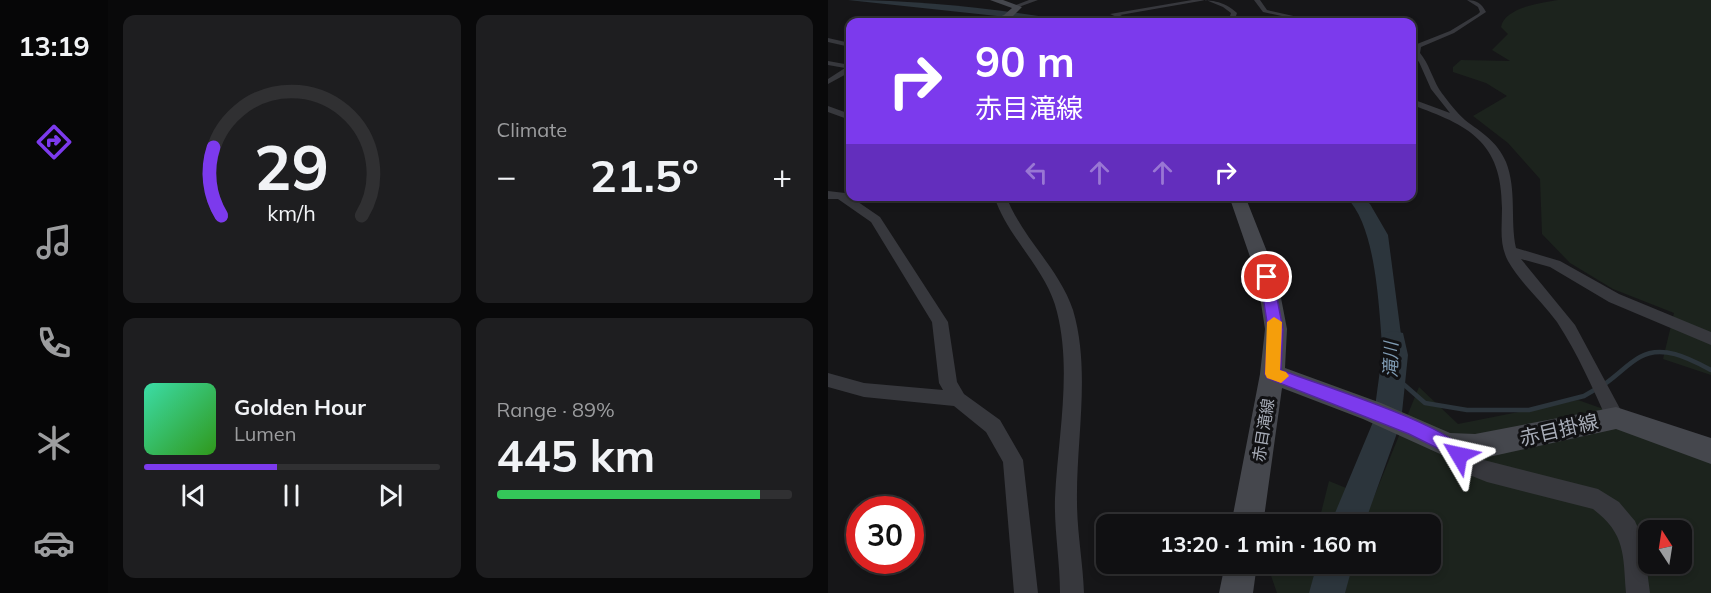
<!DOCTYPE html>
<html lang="en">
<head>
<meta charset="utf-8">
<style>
	:root { --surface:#101012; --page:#1e1e20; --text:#f1f3f6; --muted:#9c9d9f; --line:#303032; --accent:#7c3aed }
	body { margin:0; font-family:Mulish,"Noto Sans JP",sans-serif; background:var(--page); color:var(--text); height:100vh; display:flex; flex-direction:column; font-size:22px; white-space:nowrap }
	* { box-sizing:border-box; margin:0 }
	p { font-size:20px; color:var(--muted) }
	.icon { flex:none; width:33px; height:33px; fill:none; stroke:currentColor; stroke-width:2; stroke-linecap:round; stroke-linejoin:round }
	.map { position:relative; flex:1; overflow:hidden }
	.drawer { display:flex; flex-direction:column; gap:15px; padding:15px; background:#09090a; width:720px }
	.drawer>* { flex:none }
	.banner { position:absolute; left:18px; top:18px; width:570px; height:183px; border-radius:12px; box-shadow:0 3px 9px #0003,0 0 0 2px var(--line); background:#7c3aed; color:#fff; overflow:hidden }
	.needle { width:39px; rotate:348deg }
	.fabs { position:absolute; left:810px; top:520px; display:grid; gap:12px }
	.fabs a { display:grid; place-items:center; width:54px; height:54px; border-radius:12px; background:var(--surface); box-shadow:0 3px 9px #0003,0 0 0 2px var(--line); font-size:30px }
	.speed { position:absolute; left:18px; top:496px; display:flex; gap:12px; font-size:30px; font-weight:700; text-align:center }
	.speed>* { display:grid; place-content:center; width:78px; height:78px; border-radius:50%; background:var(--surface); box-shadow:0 3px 9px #0003,0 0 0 2px var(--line); line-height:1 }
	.speed .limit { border:9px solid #d22; background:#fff; color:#111 }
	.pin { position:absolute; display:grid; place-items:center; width:51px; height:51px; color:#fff; margin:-26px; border:3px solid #fff; border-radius:50%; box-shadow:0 2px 6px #0007 }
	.me { position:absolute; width:66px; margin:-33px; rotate:306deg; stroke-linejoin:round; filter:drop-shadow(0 0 4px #0008) }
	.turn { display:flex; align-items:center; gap:21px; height:126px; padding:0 30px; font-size:27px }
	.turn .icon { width:78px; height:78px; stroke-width:2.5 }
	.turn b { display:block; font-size:42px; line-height:51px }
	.lanes { display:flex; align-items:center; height:57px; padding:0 30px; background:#0003; justify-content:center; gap:30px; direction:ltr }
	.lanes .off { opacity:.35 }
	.big { font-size:45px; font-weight:700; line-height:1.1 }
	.drawer .tile { flex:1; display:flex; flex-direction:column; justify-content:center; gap:9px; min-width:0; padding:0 21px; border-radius:12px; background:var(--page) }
	.drawer .dial { align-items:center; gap:0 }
	.dial svg { height:156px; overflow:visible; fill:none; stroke:var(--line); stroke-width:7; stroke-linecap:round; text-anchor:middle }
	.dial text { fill:var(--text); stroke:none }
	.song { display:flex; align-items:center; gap:18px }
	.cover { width:72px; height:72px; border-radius:9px; background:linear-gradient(135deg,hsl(160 70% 55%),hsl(110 70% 35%)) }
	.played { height:6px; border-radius:3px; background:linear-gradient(90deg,var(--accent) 45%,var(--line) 45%) }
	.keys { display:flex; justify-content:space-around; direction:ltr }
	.heat { display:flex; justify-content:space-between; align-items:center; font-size:33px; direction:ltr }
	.charge { height:9px; border-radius:4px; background:linear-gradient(90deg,#34c759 89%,var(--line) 0) }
	.drawer .tiles { flex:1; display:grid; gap:15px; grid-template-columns:repeat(2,1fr) }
	.trip { position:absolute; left:268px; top:514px; width:345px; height:60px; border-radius:12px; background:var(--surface); box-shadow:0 3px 9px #0003,0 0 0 2px var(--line); font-weight:700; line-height:60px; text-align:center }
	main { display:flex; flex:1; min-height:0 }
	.menu { display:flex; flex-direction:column; width:108px; justify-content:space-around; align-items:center; background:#060607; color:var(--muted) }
	.menu .icon { width:42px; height:42px }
	.menu .on { color:var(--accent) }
	.menu b { font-size:27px; color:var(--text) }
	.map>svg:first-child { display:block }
	.green { fill:#1c231d; fill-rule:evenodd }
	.water { fill:#2c353c }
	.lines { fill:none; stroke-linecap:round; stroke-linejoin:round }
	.stream { stroke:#2c353c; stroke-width:4.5 }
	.river { fill:#2c353c; fill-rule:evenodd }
	.street { fill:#37383d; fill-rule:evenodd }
	.secondary { fill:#45474d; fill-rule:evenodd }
	.route { fill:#7c3aed; stroke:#51269a; stroke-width:1.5 }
	.slow { fill:#f59e0b }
	.labels { text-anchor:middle; stroke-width:6; stroke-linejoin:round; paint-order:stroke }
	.street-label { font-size:16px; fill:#a8adb8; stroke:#111113 }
	.water-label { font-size:18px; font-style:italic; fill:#7f9bb3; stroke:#111113 }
	.near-street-label { font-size:20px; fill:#a8adb8; stroke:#111113 }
</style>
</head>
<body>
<main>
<nav class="menu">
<b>13:19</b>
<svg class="icon on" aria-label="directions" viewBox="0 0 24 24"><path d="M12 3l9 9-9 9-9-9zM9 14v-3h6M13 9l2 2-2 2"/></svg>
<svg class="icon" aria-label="music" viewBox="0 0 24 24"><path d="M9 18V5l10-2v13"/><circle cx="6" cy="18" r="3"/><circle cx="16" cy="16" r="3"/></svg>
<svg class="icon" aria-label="phone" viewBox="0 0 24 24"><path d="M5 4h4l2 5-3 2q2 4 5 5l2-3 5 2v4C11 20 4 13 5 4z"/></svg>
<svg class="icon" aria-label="climate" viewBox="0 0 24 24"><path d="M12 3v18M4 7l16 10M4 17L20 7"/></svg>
<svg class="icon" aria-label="car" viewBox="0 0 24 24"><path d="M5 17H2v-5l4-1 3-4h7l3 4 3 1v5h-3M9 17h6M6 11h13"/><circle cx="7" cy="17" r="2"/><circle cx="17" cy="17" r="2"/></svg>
</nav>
<section class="drawer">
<div class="tiles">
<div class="tile dial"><svg viewBox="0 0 100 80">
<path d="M14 69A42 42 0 1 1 86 69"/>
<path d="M14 69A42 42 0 0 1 10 34" stroke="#7c3aed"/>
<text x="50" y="56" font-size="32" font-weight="700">29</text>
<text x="50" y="72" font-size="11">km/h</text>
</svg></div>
<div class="tile"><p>Climate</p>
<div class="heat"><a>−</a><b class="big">21.5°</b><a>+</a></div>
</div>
<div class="tile">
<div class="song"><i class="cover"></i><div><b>Golden Hour</b><p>Lumen</p></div></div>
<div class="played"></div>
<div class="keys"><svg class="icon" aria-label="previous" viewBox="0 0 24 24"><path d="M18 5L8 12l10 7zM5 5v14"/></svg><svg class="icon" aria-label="pause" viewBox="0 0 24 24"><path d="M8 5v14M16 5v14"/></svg><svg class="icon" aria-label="next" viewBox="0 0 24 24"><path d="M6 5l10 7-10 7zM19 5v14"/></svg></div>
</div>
<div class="tile"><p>Range · 89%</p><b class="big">445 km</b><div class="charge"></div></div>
</div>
</section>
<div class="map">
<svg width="883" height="593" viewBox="0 0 883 593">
	<rect width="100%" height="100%" fill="#161618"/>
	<!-- green -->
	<g class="green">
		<path d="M730 0H883V375L835 359 846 313 785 289 742 263 714 234 712 179 680 143 645 116 679 96 658 83 625 72V67L633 60 682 61 664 50 680 34 673 27C677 7 713 3 730 0Z"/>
		<path d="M591 387 630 424 750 400 883 447V593H449L439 564H603V525H490L501 481 545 499ZM820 531H854V564H820Z"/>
	</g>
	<!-- water -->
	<g class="water">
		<path d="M20 0C97 0 174 10 250 22H225Z"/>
		<path d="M518 197H534L542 204 560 235 578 373 556 367C551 321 551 228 518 197Z"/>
	</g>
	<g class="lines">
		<!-- stream -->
		<g class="stream">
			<path d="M565 375 597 403 639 410H701L756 396 768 389"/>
			<path d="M775 385C788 377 799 364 812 357 835 344 862 359 883 370"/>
		</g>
		<!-- river -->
		<g class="river">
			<path d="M566 331 575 333 580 355 573 422 536 525H502L545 422 554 355V340L557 333Z"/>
			<path d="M489 564H525L517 593H481Z"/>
		</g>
		<!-- street -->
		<g class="street">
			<path d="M201 0H210L188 8 185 6Z"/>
			<path d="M364 0C382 0 395 0 409 13L406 22H400L403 13 395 7 378 0 292 15 307 22H300L282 14Z"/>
			<path d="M426 0H432L439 10 492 22H482L435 12Z"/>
			<path d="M639 0C649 0 654 4 658 12L626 33 593 47 592 53C601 64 604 77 611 89 617 98 630 114 637 120 654 133 669 141 678 162 689 190 682 220 688 248L732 261 791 294 883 332V345L781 302 722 267 693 259 747 325 797 418 795 424 788 426 781 424C765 389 750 354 729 322 714 301 693 284 680 261 671 244 674 227 674 208 674 141 640 125 584 105V99L622 113 603 89 591 62 584 53V46L622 31 650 14 652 12 650 7Z"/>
			<path d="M0 38 22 43V47L0 42Z"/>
			<path d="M0 61 22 65V72L0 84V79L17 68 0 65Z"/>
			<path d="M0 106 22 114V120L0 112Z"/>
			<path d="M0 191 17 193 52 217 120 322 129 382 136 394 172 420 195 460 210 593H186L175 462 158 432 126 406 36 397 0 387V373L36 383 115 390 111 383 104 322 43 222 10 199H0Z"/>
			<path d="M166 196H178C194 238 231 268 245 310 263 371 248 439 249 502 249 532 255 563 256 593H232C232 561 226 529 227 498 230 437 244 371 229 312 219 269 180 239 166 196Z"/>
			<path d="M621 436 628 439 648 458 770 489 791 502 807 521 815 540 822 593H798C795 555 798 534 765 509L659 482 634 472 614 451 611 445 614 439Z"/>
		</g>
		<!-- secondary -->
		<g class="secondary">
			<path d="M162 0H175L194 7 182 19 159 22 176 15 184 8Z"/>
			<path d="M401 196H417L449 277 459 329 457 368 553 403 622 433 647 434 788 407 883 438V464L788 429 647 460 621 458 535 419 454 388 435 525H403L432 374 437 329 429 277Z"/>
			<path d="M397 564H429L425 593H391Z"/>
		</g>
	</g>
	<!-- route -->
	<path class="route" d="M439 272 445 277 455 329 453 370C488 384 627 426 640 455L637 461 631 464 615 451 581 434 439 378 437 374 440 329 432 277Z"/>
	<!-- slow -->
	<path class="slow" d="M446 317 454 322 452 370 458 372 461 376 453 383 439 378 437 374 439 322Z"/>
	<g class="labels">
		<!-- street labels -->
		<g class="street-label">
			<text transform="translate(435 430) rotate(-81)" y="6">赤目滝線</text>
		</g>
		<!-- water labels -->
		<g class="water-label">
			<text transform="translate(563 360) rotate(-89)" y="6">滝川</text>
		</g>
		<!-- near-street labels -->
		<g class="near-street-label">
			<text transform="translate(731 430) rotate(-13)" y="7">赤目掛線</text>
		</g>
	</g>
</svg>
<div class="fabs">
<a><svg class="needle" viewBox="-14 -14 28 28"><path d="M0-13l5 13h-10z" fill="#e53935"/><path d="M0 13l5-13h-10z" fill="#9c9d9f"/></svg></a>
</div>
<div class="speed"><div class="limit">30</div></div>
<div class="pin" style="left:439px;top:277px;background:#d93025"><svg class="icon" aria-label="arrive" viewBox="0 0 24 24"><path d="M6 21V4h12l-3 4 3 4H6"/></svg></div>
<svg class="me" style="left:631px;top:455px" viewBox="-20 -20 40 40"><path d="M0-17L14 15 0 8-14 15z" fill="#7c3aed" stroke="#fff" stroke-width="4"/></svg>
<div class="trip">13:20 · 1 min · 160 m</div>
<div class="banner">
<div class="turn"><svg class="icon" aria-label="right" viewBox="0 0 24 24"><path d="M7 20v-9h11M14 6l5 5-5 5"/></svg><div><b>90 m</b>赤目滝線</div></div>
<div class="lanes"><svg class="icon off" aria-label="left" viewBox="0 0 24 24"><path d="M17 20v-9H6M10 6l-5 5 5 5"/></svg><svg class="icon off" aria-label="ahead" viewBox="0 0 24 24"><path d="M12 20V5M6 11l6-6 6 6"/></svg><svg class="icon off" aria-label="ahead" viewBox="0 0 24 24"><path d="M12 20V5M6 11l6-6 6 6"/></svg><svg class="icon" aria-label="right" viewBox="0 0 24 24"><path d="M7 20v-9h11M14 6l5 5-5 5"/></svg></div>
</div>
</div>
</main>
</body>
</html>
